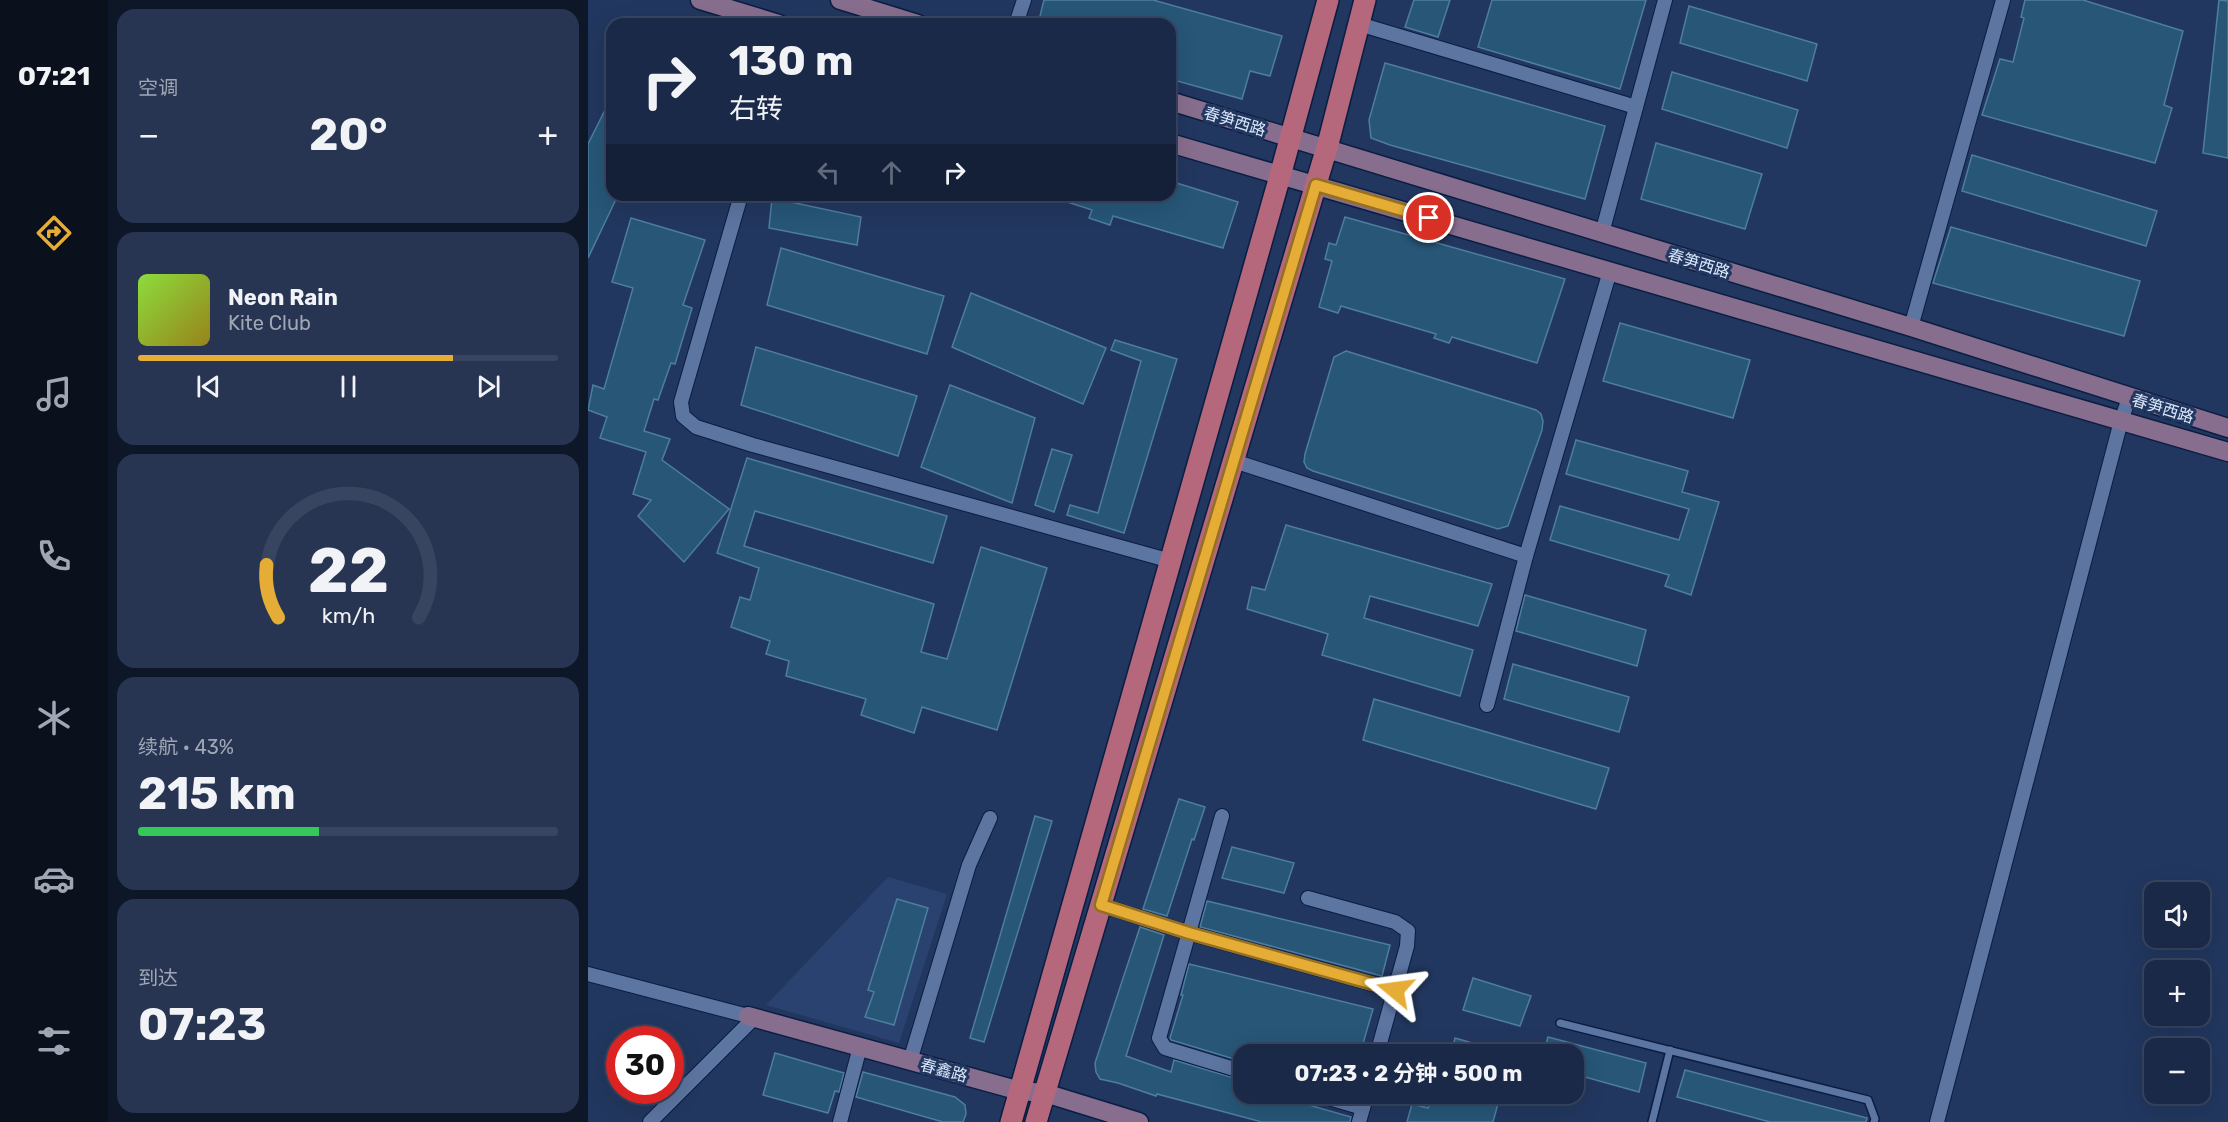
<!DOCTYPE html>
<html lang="zh">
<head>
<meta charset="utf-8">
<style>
	:root { --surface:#1a2947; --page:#273552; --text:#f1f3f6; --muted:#9fa6b4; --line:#384560; --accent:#e5ad36 }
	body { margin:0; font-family:Rubik,"Noto Sans SC",sans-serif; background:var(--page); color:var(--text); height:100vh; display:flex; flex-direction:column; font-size:22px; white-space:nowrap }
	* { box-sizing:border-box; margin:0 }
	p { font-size:20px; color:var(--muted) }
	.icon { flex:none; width:33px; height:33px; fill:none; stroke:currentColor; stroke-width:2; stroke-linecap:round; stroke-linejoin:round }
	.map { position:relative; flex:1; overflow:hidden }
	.drawer { display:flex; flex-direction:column; gap:9px; padding:9px; background:#0e1727; width:480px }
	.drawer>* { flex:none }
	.banner { position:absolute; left:18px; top:18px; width:570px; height:183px; border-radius:18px; box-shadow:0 6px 24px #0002,0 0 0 2px var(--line); background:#1a2947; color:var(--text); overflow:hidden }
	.tools { position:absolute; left:1556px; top:882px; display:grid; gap:12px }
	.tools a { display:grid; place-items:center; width:66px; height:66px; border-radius:12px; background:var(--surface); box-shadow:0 6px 24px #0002,0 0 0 2px var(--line); font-size:30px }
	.speed { position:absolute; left:18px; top:1026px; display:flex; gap:12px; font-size:30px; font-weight:700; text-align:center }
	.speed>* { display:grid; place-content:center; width:78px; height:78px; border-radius:50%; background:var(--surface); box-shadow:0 6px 24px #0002,0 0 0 2px var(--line); line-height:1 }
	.speed .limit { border:9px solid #d22; background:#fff; color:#111 }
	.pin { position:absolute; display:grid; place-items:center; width:51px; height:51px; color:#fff; margin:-26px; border:3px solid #fff; border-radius:50%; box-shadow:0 2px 6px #0007 }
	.me { position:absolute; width:66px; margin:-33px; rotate:286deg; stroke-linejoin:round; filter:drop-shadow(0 0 4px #0008) }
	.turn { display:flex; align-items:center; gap:21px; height:126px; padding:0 24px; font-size:27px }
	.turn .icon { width:78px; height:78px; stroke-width:2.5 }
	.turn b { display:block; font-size:42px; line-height:51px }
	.lanes { display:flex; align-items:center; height:57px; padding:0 24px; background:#0003; justify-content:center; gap:30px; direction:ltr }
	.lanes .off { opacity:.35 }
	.big { font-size:45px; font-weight:700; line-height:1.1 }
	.drawer .widget { flex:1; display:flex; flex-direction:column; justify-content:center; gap:9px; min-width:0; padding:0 21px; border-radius:18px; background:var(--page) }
	.drawer .dial { align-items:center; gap:0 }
	.dial svg { height:156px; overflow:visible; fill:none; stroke:var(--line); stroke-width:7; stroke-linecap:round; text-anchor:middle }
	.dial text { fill:var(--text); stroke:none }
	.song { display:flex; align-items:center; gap:18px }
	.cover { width:72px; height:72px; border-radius:9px; background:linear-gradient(135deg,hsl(90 70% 55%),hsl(50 70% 35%)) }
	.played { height:6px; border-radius:3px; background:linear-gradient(90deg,var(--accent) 75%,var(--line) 75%) }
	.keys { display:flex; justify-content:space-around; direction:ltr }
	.heat { display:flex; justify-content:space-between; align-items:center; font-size:33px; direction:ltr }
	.charge { height:9px; border-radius:4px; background:linear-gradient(90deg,#34c759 43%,var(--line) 0) }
	.trip { position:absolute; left:645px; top:1044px; width:351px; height:60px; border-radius:18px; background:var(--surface); box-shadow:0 6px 24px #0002,0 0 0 2px var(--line); font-weight:700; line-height:60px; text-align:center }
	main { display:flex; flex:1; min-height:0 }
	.tabs { display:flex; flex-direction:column; width:108px; justify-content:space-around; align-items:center; background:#0a101c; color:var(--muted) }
	.tabs .icon { width:42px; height:42px }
	.tabs .current { color:var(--accent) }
	.tabs b { font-size:27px; color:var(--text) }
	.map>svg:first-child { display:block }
	.built { fill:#2a4270 }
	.building { fill:#275677; stroke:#4e7da0; stroke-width:1.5 }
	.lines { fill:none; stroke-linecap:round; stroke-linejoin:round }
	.lane-casing { stroke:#0a1d42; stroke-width:10 }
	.street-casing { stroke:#0a1d42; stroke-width:16 }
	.secondary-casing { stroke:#0a1d42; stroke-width:21 }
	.primary-casing { stroke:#0a1d42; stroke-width:24 }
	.lane { stroke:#5c75a1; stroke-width:7 }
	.street { stroke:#5c75a1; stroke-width:14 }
	.secondary { stroke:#886e8e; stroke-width:18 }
	.primary { stroke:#b5687c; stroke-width:21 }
	.route-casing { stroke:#957023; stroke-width:15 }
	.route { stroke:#e5ad36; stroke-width:10 }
	.labels { text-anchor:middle; stroke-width:6; stroke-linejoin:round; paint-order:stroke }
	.street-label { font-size:16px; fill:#dbe7fb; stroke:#22375f }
</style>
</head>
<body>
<main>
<nav class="tabs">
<b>07:21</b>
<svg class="icon current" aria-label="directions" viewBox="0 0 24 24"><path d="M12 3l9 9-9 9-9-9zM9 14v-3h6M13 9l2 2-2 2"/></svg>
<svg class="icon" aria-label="music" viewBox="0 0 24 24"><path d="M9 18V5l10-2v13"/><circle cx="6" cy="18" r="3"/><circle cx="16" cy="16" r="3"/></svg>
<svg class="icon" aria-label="phone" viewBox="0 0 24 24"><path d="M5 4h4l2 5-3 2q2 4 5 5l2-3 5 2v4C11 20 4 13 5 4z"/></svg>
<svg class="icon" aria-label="climate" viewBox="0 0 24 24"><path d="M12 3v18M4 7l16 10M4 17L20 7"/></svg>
<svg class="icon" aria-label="car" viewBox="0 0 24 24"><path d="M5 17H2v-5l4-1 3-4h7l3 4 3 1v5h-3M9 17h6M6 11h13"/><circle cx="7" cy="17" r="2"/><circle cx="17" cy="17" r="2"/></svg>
<svg class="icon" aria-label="filters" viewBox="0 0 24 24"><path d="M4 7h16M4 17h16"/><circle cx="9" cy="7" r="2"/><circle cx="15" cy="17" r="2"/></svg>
</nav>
<section class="drawer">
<div class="widget"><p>空调</p>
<div class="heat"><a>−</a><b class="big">20°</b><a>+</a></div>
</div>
<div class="widget">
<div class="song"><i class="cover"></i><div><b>Neon Rain</b><p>Kite Club</p></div></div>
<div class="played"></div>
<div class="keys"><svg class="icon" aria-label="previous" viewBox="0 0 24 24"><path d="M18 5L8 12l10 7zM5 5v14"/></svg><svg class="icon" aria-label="pause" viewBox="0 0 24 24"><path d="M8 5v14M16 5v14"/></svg><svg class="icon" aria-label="next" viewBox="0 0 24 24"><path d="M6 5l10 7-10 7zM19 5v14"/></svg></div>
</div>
<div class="widget dial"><svg viewBox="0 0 100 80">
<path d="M14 69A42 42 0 1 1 86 69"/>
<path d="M14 69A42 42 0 0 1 8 42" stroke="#e5ad36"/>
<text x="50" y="56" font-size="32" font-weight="700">22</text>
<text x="50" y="72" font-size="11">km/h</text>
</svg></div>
<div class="widget"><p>续航 · 43%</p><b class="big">215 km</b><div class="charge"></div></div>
<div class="widget"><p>到达</p><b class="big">07:23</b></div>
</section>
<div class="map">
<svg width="1640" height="1122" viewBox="0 0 1640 1122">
	<rect width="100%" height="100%" fill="#22375f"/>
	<!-- built -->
	<path class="built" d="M300 877 359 894 311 1043 178 1005Z"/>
	<!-- building -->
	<g class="building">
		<path d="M456 0H565L694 36 682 76 662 71 654 99 582 79V24H450Z"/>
		<path d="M826 0H862L850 37 817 27Z"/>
		<path d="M904 0H1058L1032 89 890 47Z"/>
		<path d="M1437 0H1495L1595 31 1576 105 1584 108 1567 163 1394 115 1412 59 1425 62 1436 18 1433 17Z"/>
		<path d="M1631 0 1640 1V158L1615 153Z"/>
		<path d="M1101 6 1229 44 1219 81 1092 43Z"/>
		<path d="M797 63 1017 126 997 199 802 145 783 138 781 120Z"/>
		<path d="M1084 72 1210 110 1199 148 1074 109Z"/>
		<path d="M24 96V195H30L0 258V144Z"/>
		<path d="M1068 143 1174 174 1157 229 1053 199Z"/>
		<path d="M1384 155 1569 211 1558 246 1374 191Z"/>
		<path d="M582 181 650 202 635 248 525 216 522 225 501 218 504 210 467 198V195H582Z"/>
		<path d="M184 198 273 217 269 245 181 228Z"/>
		<path d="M757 217 977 279 949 363 864 337 861 343 846 338 848 334 753 306 750 313 731 307 744 261 737 259 741 243 748 245Z"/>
		<path d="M43 218 117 240 95 305 104 308 87 364 83 363 70 400 66 399 56 431 82 439 74 460 141 509 96 562 50 516 63 500 45 494 58 452 12 438 19 417 0 410 5 385 16 389 45 288 24 282Z"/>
		<path d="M1363 227 1552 281 1536 336 1345 283Z"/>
		<path d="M193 248 356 296 339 354 179 305Z"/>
		<path d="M383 293 518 348 495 404 364 347Z"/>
		<path d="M1032 323 1162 360 1145 418 1015 381Z"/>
		<path d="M527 340 589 359 536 533 479 515 482 505 510 513 553 361 523 350Z"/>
		<path d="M168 347 329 396 310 456 153 405Z"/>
		<path d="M758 351 948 410 953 414 955 421 954 430 920 526 910 529 725 471 719 468 716 462 717 454 746 357Z"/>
		<path d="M362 385 447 418 424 503 333 467Z"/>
		<path d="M988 440 1100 471 1094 492 1131 502 1103 595 1077 586 1081 575 962 540 972 506 1091 540 1101 509 978 474Z"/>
		<path d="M464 449 484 455 466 512 447 505Z"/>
		<path d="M159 458 359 516 345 563 167 511 156 546 346 604 333 652 359 659 393 547 459 568 409 730 334 707 326 733 273 715 278 699 198 676 201 661 178 654 182 641 143 627 152 597 162 600 171 568 129 553Z"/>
		<path d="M698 525 904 584 890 626 782 596 776 618 885 650 872 696 734 655 740 634 659 609 664 587 677 590Z"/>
		<path d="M937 595 1058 630 1049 666 928 631Z"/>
		<path d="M925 664 1041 697 1031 732 916 699Z"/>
		<path d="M786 699 1021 768 1008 809 775 740Z"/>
		<path d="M591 799 617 807 606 840 604 839 579 916 555 909Z"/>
		<path d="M447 816 464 821 396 1042 382 1038Z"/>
		<path d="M644 847 706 863 696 893 634 878Z"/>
		<path d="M309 899 340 908 306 1025 277 1017 286 992 280 990Z"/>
		<path d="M619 901 802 945 794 976 612 927Z"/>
		<path d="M552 927 576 935 538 1056 583 1072 586 1060 656 1081V1094H679L700 1099 763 1117 762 1122H674L569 1094 568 1096 530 1083 512 1079 508 1072 507 1063Z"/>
		<path d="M601 964 785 1009 772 1054H656V1062L583 1040 582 1038 595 995H593Z"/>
		<path d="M885 978 943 996 932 1026 875 1010Z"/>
		<path d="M960 1037 1058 1063 1051 1092 986 1074V1054H955Z"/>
		<path d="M867 1038 912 1051 911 1054H863Z"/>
		<path d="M187 1053 256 1073 251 1092 247 1091 240 1113 175 1095Z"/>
		<path d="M1097 1070 1279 1118 1278 1122H1182L1089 1097Z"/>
		<path d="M275 1072 367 1097 377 1105 378 1114 375 1122H355L268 1097Z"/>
		<path d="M845 1094H890L911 1100 905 1122H819L824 1104 840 1108Z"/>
	</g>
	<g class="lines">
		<!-- lane casing -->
		<g class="lane-casing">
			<g id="lane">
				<path d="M972 1023 1280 1100 1287 1119 1286 1122"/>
				<path d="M1064 1122 1082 1050"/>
			</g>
		</g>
		<!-- street casing -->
		<g class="street-casing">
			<g id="street">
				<path d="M428 24 436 0"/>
				<path d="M771 24 1048 107"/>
				<path d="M153 195 93 402 95 416 108 427 165 445 583 561"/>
				<path d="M1014 233 1077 0"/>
				<path d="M1323 327 1415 0"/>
				<path d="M646 461 938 556"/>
				<path d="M899 705 938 556 1022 271"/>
				<path d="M634 816 571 1038 577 1048 656 1072"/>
				<path d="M720 898 807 922 820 931 819 946 789 1054"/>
				<path d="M513 905 601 933 807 990"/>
				<path d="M0 974 160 1016"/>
				<path d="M322 1061 381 865 402 818"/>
				<path d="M727 1094 775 1108"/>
				<path d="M62 1122 166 1018"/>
				<path d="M252 1122 272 1047"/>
				<path d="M771 1122 779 1094"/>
				<path d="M1349 1122 1533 421 1541 398"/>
			</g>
		</g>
		<!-- secondary casing -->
		<g class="secondary-casing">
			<g id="secondary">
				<path d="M112 0 191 24"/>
				<path d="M252 0 330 24"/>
				<path d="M582 101 1323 327 1640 428"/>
				<path d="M582 143 1640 452"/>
				<path d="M160 1016 432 1091 457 1093 551 1122"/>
			</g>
		</g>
		<!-- primary casing -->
		<g class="primary-casing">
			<g id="primary">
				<path d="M423 1122 692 176 740 0"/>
				<path d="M448 1122 740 144 777 0"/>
			</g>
		</g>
		<!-- lane -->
		<use href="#lane" class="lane"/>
		<!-- street -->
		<use href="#street" class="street"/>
		<!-- secondary -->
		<use href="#secondary" class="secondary"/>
		<!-- primary -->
		<use href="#primary" class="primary"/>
	</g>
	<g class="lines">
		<!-- route casing -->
		<g class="route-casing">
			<path id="route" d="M807 990 601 933 513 905 728 185 841 218"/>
		</g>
		<!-- route -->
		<use href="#route" class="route"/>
	</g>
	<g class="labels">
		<!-- street labels -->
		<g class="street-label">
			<text transform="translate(647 121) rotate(17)" y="6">春笋西路</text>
			<text transform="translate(1111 263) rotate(17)" y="6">春笋西路</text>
			<text transform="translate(1575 408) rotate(17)" y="6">春笋西路</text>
			<text transform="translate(356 1070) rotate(15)" y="6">春鑫路</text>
		</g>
	</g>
</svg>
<div class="tools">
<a><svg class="icon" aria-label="sound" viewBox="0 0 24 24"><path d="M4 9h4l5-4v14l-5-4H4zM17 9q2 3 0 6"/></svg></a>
<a>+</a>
<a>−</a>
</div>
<div class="speed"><div class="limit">30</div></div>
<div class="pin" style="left:841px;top:218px;background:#d93025"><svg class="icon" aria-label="arrive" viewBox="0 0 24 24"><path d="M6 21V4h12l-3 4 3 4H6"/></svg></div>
<svg class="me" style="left:807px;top:990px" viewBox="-20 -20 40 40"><path d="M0-17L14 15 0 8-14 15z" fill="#e5ad36" stroke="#fff" stroke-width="4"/></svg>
<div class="trip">07:23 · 2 分钟 · 500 m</div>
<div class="banner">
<div class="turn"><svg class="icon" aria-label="right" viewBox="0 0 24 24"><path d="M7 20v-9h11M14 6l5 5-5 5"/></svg><div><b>130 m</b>右转</div></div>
<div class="lanes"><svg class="icon off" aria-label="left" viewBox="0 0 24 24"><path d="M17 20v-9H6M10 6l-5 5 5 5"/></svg><svg class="icon off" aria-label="ahead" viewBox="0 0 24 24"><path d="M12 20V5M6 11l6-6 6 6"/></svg><svg class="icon" aria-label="right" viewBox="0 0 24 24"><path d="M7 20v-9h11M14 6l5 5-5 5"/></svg></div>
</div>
</div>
</main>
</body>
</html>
